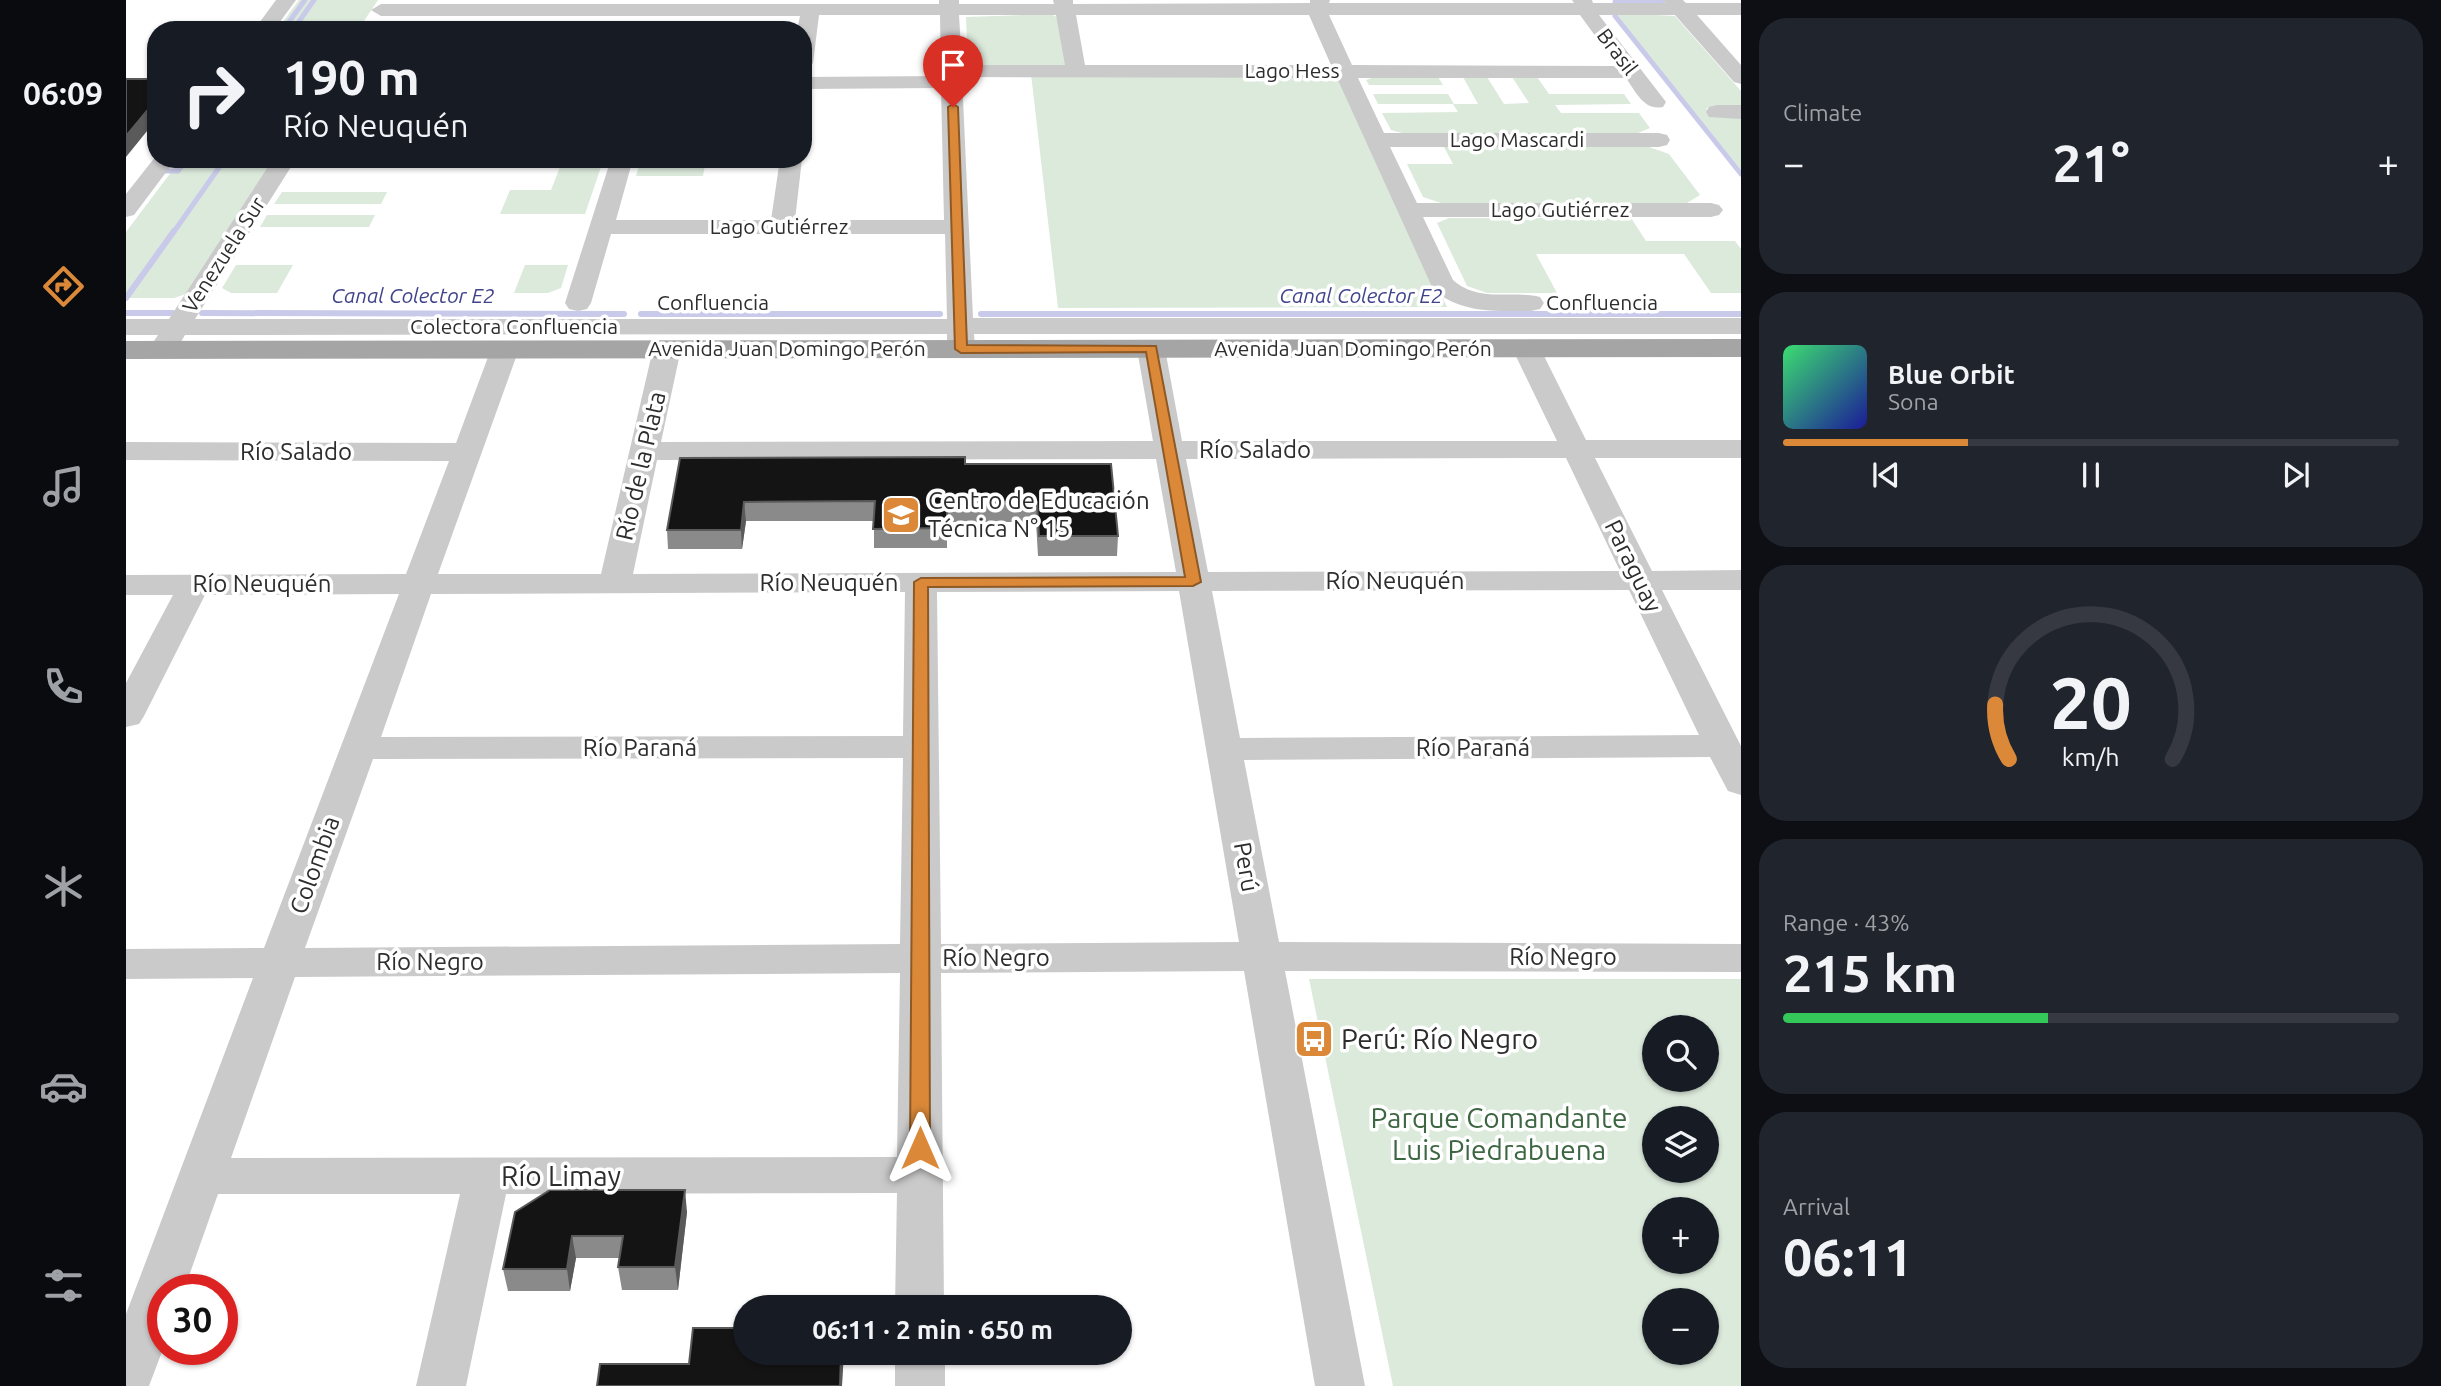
<!DOCTYPE html>
<html lang="en">
<head>
<meta charset="utf-8">
<style>
	:root { --surface:#171b24; --page:#20242c; --text:#f1f3f6; --muted:#9ea1a6; --line:#363941; --accent:#db8939 }
	body { margin:0; font-family:Ubuntu,sans-serif; background:var(--page); color:var(--text); height:100vh; display:flex; flex-direction:column; font-size:26px; white-space:nowrap }
	* { box-sizing:border-box; margin:0 }
	p { font-size:23px; color:var(--muted) }
	.icon { flex:none; width:38px; height:38px; fill:none; stroke:currentColor; stroke-width:2; stroke-linecap:round; stroke-linejoin:round }
	.map { position:relative; flex:1; overflow:hidden }
	.side { display:flex; flex-direction:column; gap:18px; padding:18px; background:#0d0f14; width:700px }
	.side>* { flex:none }
	.guide { position:absolute; left:21px; top:21px; width:665px; height:147px; border-radius:28px; box-shadow:0 2px 5px #0004; background:#171b24; color:var(--text); overflow:hidden }
	.controls { position:absolute; left:1516px; top:1015px; display:grid; gap:14px }
	.controls a { display:grid; place-items:center; width:77px; height:77px; border-radius:50%; background:var(--surface); box-shadow:0 2px 5px #0004; font-size:35px }
	.speed { position:absolute; left:21px; top:1274px; display:flex; gap:14px; font-size:35px; font-weight:700; text-align:center }
	.speed>* { display:grid; place-content:center; width:91px; height:91px; border-radius:50%; background:var(--surface); box-shadow:0 2px 5px #0004; line-height:1 }
	.speed .limit { border:10px solid #d22; background:#fff; color:#111 }
	.pin { position:absolute; display:grid; place-items:center; width:60px; height:60px; color:#fff; margin:-72px -30px; border-radius:50% 50% 50% 0; rotate:-45deg; box-shadow:0 0 7px #0007 }
	.pin .icon { rotate:45deg }
	.me { position:absolute; width:77px; margin:-38px; rotate:0deg; stroke-linejoin:round; filter:drop-shadow(0 0 5px #0008) }
	.turn { display:flex; align-items:center; gap:24px; height:147px; padding:0 21px; font-size:32px }
	.turn .icon { width:91px; height:91px; stroke-width:2.5 }
	.turn b { display:block; font-size:49px; line-height:60px }
	.big { font-size:52px; font-weight:700; line-height:1.1 }
	.side .tile { flex:1; display:flex; flex-direction:column; justify-content:center; gap:10px; min-width:0; padding:0 24px; border-radius:28px; background:var(--page) }
	.side .dial { align-items:center; gap:0 }
	.dial svg { height:182px; overflow:visible; fill:none; stroke:var(--line); stroke-width:7; stroke-linecap:round; text-anchor:middle }
	.dial text { fill:var(--text); stroke:none }
	.song { display:flex; align-items:center; gap:21px }
	.cover { width:84px; height:84px; border-radius:10px; background:linear-gradient(135deg,hsl(140 70% 55%),hsl(240 70% 35%)) }
	.played { height:7px; border-radius:4px; background:linear-gradient(90deg,var(--accent) 30%,var(--line) 30%) }
	.keys { display:flex; justify-content:space-around; direction:ltr }
	.heat { display:flex; justify-content:space-between; align-items:center; font-size:38px; direction:ltr }
	.charge { height:10px; border-radius:5px; background:linear-gradient(90deg,#34c759 43%,var(--line) 0) }
	.trip { position:absolute; left:607px; top:1295px; width:399px; height:70px; border-radius:35px; background:var(--surface); box-shadow:0 2px 5px #0004; font-weight:700; line-height:70px; text-align:center }
	main { display:flex; flex:1; min-height:0 }
	.tabs { display:flex; flex-direction:column; width:126px; justify-content:space-around; align-items:center; background:#090b0e; color:var(--muted) }
	.tabs .icon { width:49px; height:49px }
	.tabs .current { color:var(--accent) }
	.tabs b { font-size:32px; color:var(--text) }
	.map>svg:first-child { display:block }
	.green { fill:#dceadc; fill-rule:evenodd }
	.lines { fill:none; stroke-linecap:round; stroke-linejoin:round }
	.stream-far1 { stroke:#c9cae9; stroke-width:5 }
	.stream { stroke:#c9cae9; stroke-width:6 }
	.minor { fill:#cacaca; fill-rule:evenodd }
	.major { fill:#a5a5a5; fill-rule:evenodd }
	.wall { fill:#8a8a8a }
	.shaded-wall { fill:#5a5a5a }
	.building { fill:#141414; stroke:#5a5a5a; stroke-width:2 }
	.route { fill:#db8939; stroke:#8e5925; stroke-width:2 }
	.labels { text-anchor:middle; stroke-width:7; stroke-linejoin:round; paint-order:stroke }
	.far-street-label { font-size:21px; fill:#2d2d2d; stroke:#fff }
	.far-water-label { font-size:21px; font-style:italic; fill:#40448a; stroke:#fff }
	.street-label { font-size:24px; fill:#2d2d2d; stroke:#fff }
	.poi-label { font-size:24px; fill:#2d2d2d; stroke:#fff; text-anchor:start }
	.near-poi-label { font-size:28px; fill:#2d2d2d; stroke:#fff; text-anchor:start }
	.near-park-label { font-size:28px; fill:#3d6642; stroke:#fff }
	.near-street-label { font-size:28px; fill:#2d2d2d; stroke:#fff }
</style>
</head>
<body>
<main>
<nav class="tabs">
<b>06:09</b>
<svg class="icon current" aria-label="directions" viewBox="0 0 24 24"><path d="M12 3l9 9-9 9-9-9zM9 14v-3h6M13 9l2 2-2 2"/></svg>
<svg class="icon" aria-label="music" viewBox="0 0 24 24"><path d="M9 18V5l10-2v13"/><circle cx="6" cy="18" r="3"/><circle cx="16" cy="16" r="3"/></svg>
<svg class="icon" aria-label="phone" viewBox="0 0 24 24"><path d="M5 4h4l2 5-3 2q2 4 5 5l2-3 5 2v4C11 20 4 13 5 4z"/></svg>
<svg class="icon" aria-label="climate" viewBox="0 0 24 24"><path d="M12 3v18M4 7l16 10M4 17L20 7"/></svg>
<svg class="icon" aria-label="car" viewBox="0 0 24 24"><path d="M5 17H2v-5l4-1 3-4h7l3 4 3 1v5h-3M9 17h6M6 11h13"/><circle cx="7" cy="17" r="2"/><circle cx="17" cy="17" r="2"/></svg>
<svg class="icon" aria-label="filters" viewBox="0 0 24 24"><path d="M4 7h16M4 17h16"/><circle cx="9" cy="7" r="2"/><circle cx="15" cy="17" r="2"/></svg>
</nav>
<div class="map">
<svg width="1615" height="1386" viewBox="0 0 1615 1386">
	<rect width="100%" height="100%" fill="#fff"/>
	<!-- green -->
	<g class="green">
		<path d="M173 0H252L232 30H151Z"/>
		<path d="M1489 13 1549 16 1615 91V108H1580L1587 117H1615V170Z"/>
		<path d="M924 14 931 17 940 65H842L840 17Z"/>
		<path d="M1214 73 1321 307 932 308 905 74Z"/>
		<path d="M1248 77H1312L1317 85H1243L1240 80Z"/>
		<path d="M1337 77H1361L1378 104 1403 103 1386 77H1411L1423 94H1498L1505 104 1429 105 1435 113H1513L1524 128 1512 133H1276L1265 130 1256 113 1332 112 1327 104H1252L1247 94H1322L1328 104H1352Z"/>
		<path d="M1318 147H1523L1543 154 1574 195 1561 203H1315L1297 197 1281 164H1327Z"/>
		<path d="M55 159H148L60 294 48 298H0V232Z"/>
		<path d="M515 159H580L577 176H510Z"/>
		<path d="M436 162H462L475 167 459 214H374L384 190H425Z"/>
		<path d="M156 192H261L255 204H148Z"/>
		<path d="M141 215H249L243 227H134Z"/>
		<path d="M1323 218H1505L1520 241H1609L1615 249V293H1585L1558 254H1410L1431 293H1361L1341 286 1311 223Z"/>
		<path d="M110 265H167L151 293H105L96 288Z"/>
		<path d="M399 265H442L435 288 422 293H388Z"/>
		<path d="M1183 979H1615V1386H1267ZM1528 1027H1580V1080H1528ZM1528 1118H1580V1171H1528ZM1528 1209H1580V1262H1528ZM1528 1300H1580V1353H1528Z"/>
	</g>
	<g class="lines">
		<!-- stream-far1 -->
		<g class="stream-far1">
			<path d="M1489 2H1537"/>
			<path d="M1489 16 1615 174"/>
			<path d="M157 30 179 0"/>
			<path d="M167 30 188 0"/>
			<path d="M33 171H52L61 159"/>
			<path d="M47 233 99 159"/>
		</g>
		<!-- stream -->
		<g class="stream">
			<path d="M0 298 48 231"/>
			<path d="M0 313H47"/>
			<path d="M76 313 498 314"/>
			<path d="M515 314H814"/>
			<path d="M855 314H1615"/>
		</g>
		<!-- minor -->
		<g class="minor">
			<path d="M150 0H170L148 30H128Z"/>
			<path d="M813 0H833V4H928L927 0H947V4L1184 3V0H1204L1203 3H1448L1446 0H1466L1467 3H1540L1537 0H1557L1560 3H1615V15H1571L1615 65V84L1608 82 1549 15H1473L1540 102 1537 107C1518 111 1510 92 1500 78H1232L1258 133H1533L1541 135 1544 140 1541 145 1533 147H1264L1291 203H1585L1593 205 1597 210 1593 215 1585 217H1297L1327 280C1353 303 1384 290 1414 297L1418 303 1414 309 1405 311C1371 311 1334 314 1307 289L1211 78 836 77 847 318H1615V334H848L849 349 845 355 835 357 825 355 821 349V334L59 335 50 350 40 352 30 350 26 344 32 335H0V319H43L147 159H170L69 319H821L819 234H485L465 303 461 309 452 311 443 309 439 303 485 159H507L490 220H645L654 159H676L669 220H818L815 88 677 89V77L815 76 814 15H693L687 63 684 67 677 69V30H671L674 16H255L245 10 255 4H813ZM833 15H930L939 65H836ZM950 15H1183L1205 65H959ZM1203 15H1454L1491 66 1226 65Z"/>
			<path d="M1591 105H1615V119L1583 117 1580 112 1583 107Z"/>
			<path d="M30 156V159H50L8 215 0 217V194Z"/>
			<path d="M1400 340 1410 342 1414 348 1460 440H1615V458H1469L1526 571 1615 570V590H1536L1615 746V795L1602 791 1584 757 1118 760 1153 942 1615 944V972L1159 971 1239 1386H1189L1118 971 815 973 818 1307H769L771 1193 380 1194 340 1386H290L334 1194H92L58 1290H37V1349L23 1386H0V1314L127 978 0 979V949L138 948 273 594 79 595 18 716 13 724 0 727V683L47 595H0V575L280 574 323 461 0 460V442L330 443 365 349 369 343 379 341 389 343 393 349 312 574H475L527 349 531 343 541 341 551 343 555 349 535 442 1027 441 1011 349 1015 343 1025 341 1035 343 1039 349 1056 441H1431L1386 348 1390 342ZM1440 458 1494 571 1082 572 1060 459ZM1030 459 1050 572 507 574 531 460ZM1503 590 1573 735 1114 738 1086 591ZM1053 591 1113 942 815 944 811 592ZM779 592 777 736 255 737 305 594ZM777 758 774 944 179 948 247 759ZM774 973 771 1157 105 1158 169 977Z"/>
			<rect x="769" y="1353" width="50" height="33"/>
		</g>
		<!-- major -->
		<path class="major" d="M1615 339V357L0 359V341Z"/>
	</g>
	<!-- wall -->
	<g class="wall">
		<path d="M554 458 839 464 992 536 991 556H912L910 522H821V548H748V521H620L616 549H542L541 530Z"/>
		<path d="M389 1212H561L552 1290H496L492 1267 494 1258H450L444 1291H382L377 1269Z"/>
	</g>
	<!-- shaded-wall -->
	<g class="shaded-wall">
		<path d="M30 100V120L0 157V136Z"/>
		<path d="M618 502 620 521 616 549 615 530Z"/>
		<path d="M559 1190 561 1212 552 1290 549 1267Z"/>
		<path d="M446 1236 450 1258 444 1291 441 1269Z"/>
		<path d="M715 1353H718L716 1386H714Z"/>
	</g>
	<!-- building -->
	<g class="building">
		<path d="M0 79H30V100L0 136Z"/>
		<path d="M839 457V464H985L992 536H913L911 502H821V528L747 529 749 501 618 502 615 530H541L554 458Z"/>
		<path d="M424 1190H559L549 1267H492L497 1236H446L441 1269H377L389 1212Z"/>
		<path d="M567 1328H620V1353H715L714 1386H471L474 1364H563Z"/>
	</g>
	<!-- route -->
	<path class="route" d="M827 104 832 107 841 345 1030 346 1075 582 1067 586 802 587 804 1148 801 1154 794 1156 787 1154 784 1148 788 582 795 578 1059 577 1020 352 835 353 829 349 822 107Z"/>
	<!-- icons -->
	<defs>
		<g id="school-square" transform="scale(2.0125)"><rect x="-9" y="-9" width="18" height="18" rx="4" fill="#db8939" stroke="#fff"/><path d="M0-5L7-2L0 1L-7-2ZM-4 1L0 2.5L4 1V4Q0 6-4 4Z" fill="#fff"/></g>
		<g id="bus-square" transform="scale(2.0125)"><rect x="-9" y="-9" width="18" height="18" rx="4" fill="#db8939" stroke="#fff"/><path d="M-5-6H5V4H4V6H2V4H-2V6H-4V4H-5ZM-3.5-4V0h7V-4ZM-3.5 1.2v1.5H-2V1.2ZM2 1.2v1.5H3.5V1.2Z" fill="#fff"/></g>
	</defs>
	<g fill-rule="evenodd">
		<use href="#school-square" x="775" y="515"/>
		<use href="#bus-square" x="1188" y="1039"/>
	</g>
	<g class="labels">
		<!-- far-street labels -->
		<g class="far-street-label">
			<text transform="translate(1491 52) rotate(53)" y="7">Brasil</text>
			<text x="1166" y="78">Lago Hess</text>
			<text x="1391" y="147">Lago Mascardi</text>
			<text x="1434" y="217">Lago Gutiérrez</text>
			<text x="653" y="234">Lago Gutiérrez</text>
			<text transform="translate(98 255) rotate(-57)" y="7">Venezuela Sur</text>
			<text x="587" y="310">Confluencia</text>
			<text x="1476" y="310">Confluencia</text>
			<text x="388" y="334">Colectora Confluencia</text>
			<text x="661" y="356">Avenida Juan Domingo Perón</text>
			<text x="1227" y="356">Avenida Juan Domingo Perón</text>
		</g>
		<!-- far-water labels -->
		<g class="far-water-label">
			<text x="287" y="303">Canal Colector E2</text>
			<text x="1235" y="303">Canal Colector E2</text>
		</g>
		<!-- street labels -->
		<g class="street-label">
			<text x="1129" y="458">Río Salado</text>
			<text x="170" y="460">Río Salado</text>
			<text transform="translate(515 466) rotate(-77)" y="8">Río de la Plata</text>
			<text transform="translate(1507 566) rotate(64)" y="8">Paraguay</text>
			<text x="1269" y="589">Río Neuquén</text>
			<text x="703" y="591">Río Neuquén</text>
			<text x="136" y="592">Río Neuquén</text>
			<text x="514" y="756">Río Paraná</text>
			<text x="1347" y="756">Río Paraná</text>
			<text transform="translate(189 865) rotate(-70)" y="8">Colombia</text>
			<text transform="translate(1120 867) rotate(80)" y="8">Perú</text>
			<text x="1437" y="965">Río Negro</text>
			<text x="870" y="966">Río Negro</text>
			<text x="304" y="970">Río Negro</text>
		</g>
		<!-- poi labels -->
		<g class="poi-label">
			<text x="802" y="509">Centro de Educación<tspan x="802" dy="28">Técnica N° 15</tspan></text>
		</g>
		<!-- near-poi labels -->
		<g class="near-poi-label">
			<text x="1215" y="1049">Perú: Río Negro</text>
		</g>
		<!-- near-park labels -->
		<g class="near-park-label">
			<text x="1373" y="1128">Parque Comandante<tspan x="1373" dy="32">Luis Piedrabuena</tspan></text>
		</g>
		<!-- near-street labels -->
		<g class="near-street-label">
			<text x="435" y="1186">Río Limay</text>
		</g>
	</g>
</svg>
<div class="controls">
<a><svg class="icon" aria-label="search" viewBox="0 0 24 24"><circle cx="10" cy="10" r="6"/><path d="M15 15l6 6"/></svg></a>
<a><svg class="icon" aria-label="layers" viewBox="0 0 24 24"><path d="M12 4l9 5-9 5-9-5zM3 14l9 5 9-5"/></svg></a>
<a>+</a>
<a>−</a>
</div>
<div class="speed"><div class="limit">30</div></div>
<div class="pin" style="left:827px;top:107px;background:#d93025"><svg class="icon" aria-label="arrive" viewBox="0 0 24 24"><path d="M6 21V4h12l-3 4 3 4H6"/></svg></div>
<svg class="me" style="left:794px;top:1148px" viewBox="-20 -20 40 40"><path d="M0-17L14 15 0 8-14 15z" fill="#db8939" stroke="#fff" stroke-width="4"/></svg>
<div class="trip">06:11 · 2 min · 650 m</div>
<div class="guide">
<div class="turn"><svg class="icon" aria-label="right" viewBox="0 0 24 24"><path d="M7 20v-9h11M14 6l5 5-5 5"/></svg><div><b>190 m</b>Río Neuquén</div></div>
</div>
</div>
<section class="side">
<div class="tile"><p>Climate</p>
<div class="heat"><a>−</a><b class="big">21°</b><a>+</a></div>
</div>
<div class="tile">
<div class="song"><i class="cover"></i><div><b>Blue Orbit</b><p>Sona</p></div></div>
<div class="played"></div>
<div class="keys"><svg class="icon" aria-label="previous" viewBox="0 0 24 24"><path d="M18 5L8 12l10 7zM5 5v14"/></svg><svg class="icon" aria-label="pause" viewBox="0 0 24 24"><path d="M8 5v14M16 5v14"/></svg><svg class="icon" aria-label="next" viewBox="0 0 24 24"><path d="M6 5l10 7-10 7zM19 5v14"/></svg></div>
</div>
<div class="tile dial"><svg viewBox="0 0 100 80">
<path d="M14 69A42 42 0 1 1 86 69"/>
<path d="M14 69A42 42 0 0 1 8 45" stroke="#db8939"/>
<text x="50" y="56" font-size="32" font-weight="700">20</text>
<text x="50" y="72" font-size="11">km/h</text>
</svg></div>
<div class="tile"><p>Range · 43%</p><b class="big">215 km</b><div class="charge"></div></div>
<div class="tile"><p>Arrival</p><b class="big">06:11</b></div>
</section>
</main>
</body>
</html>
